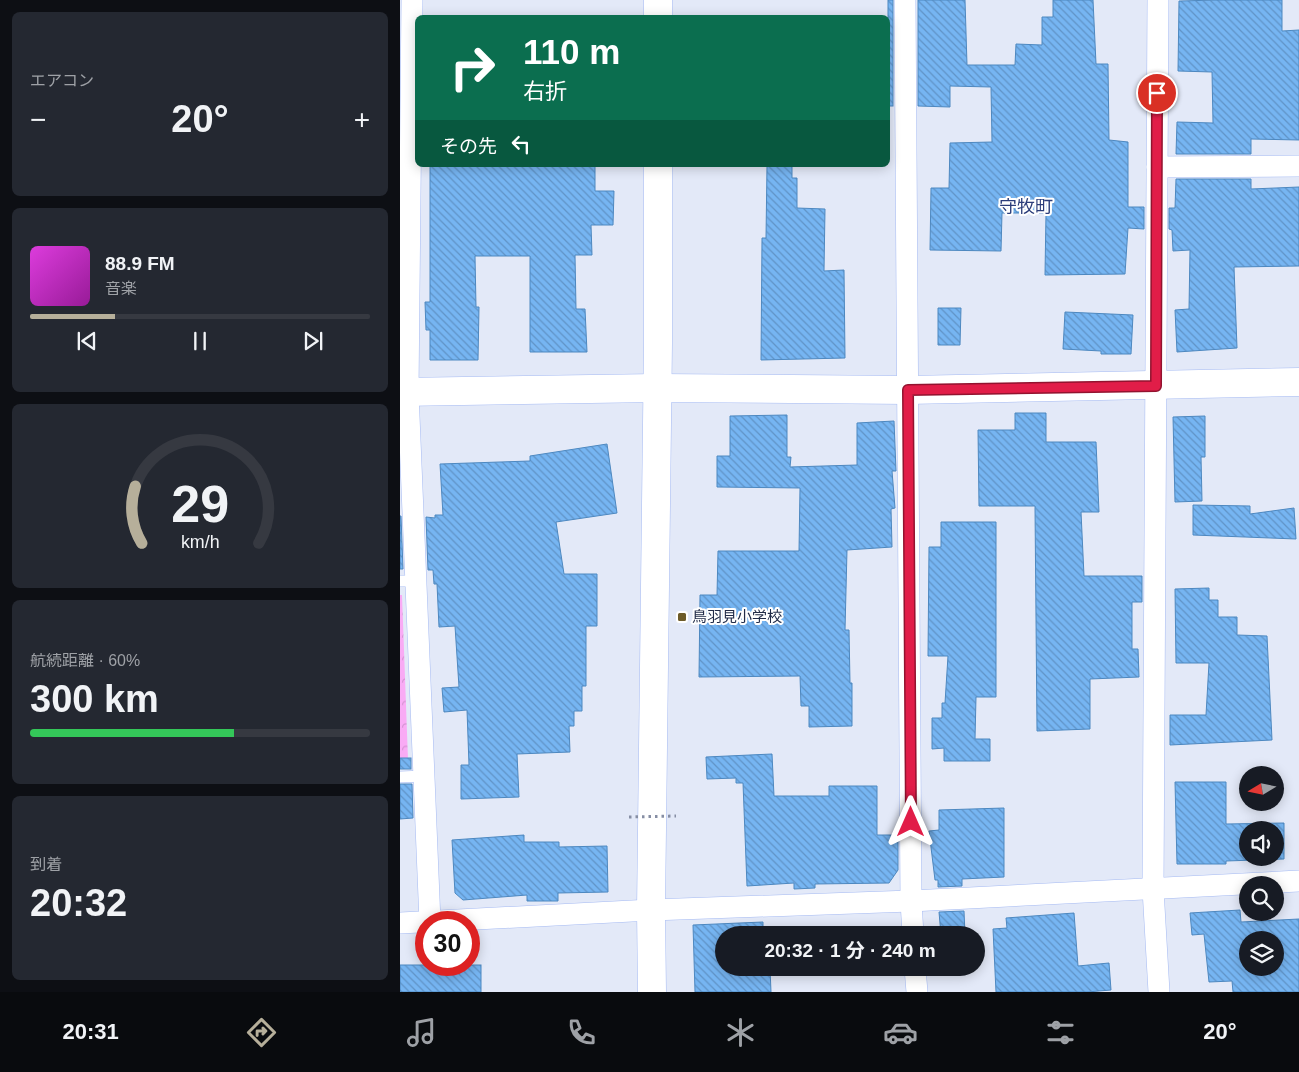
<!DOCTYPE html>
<html lang="ja">
<head>
<meta charset="utf-8">
<style>
	:root { --surface:#171b24; --page:#242831; --text:#f1f3f6; --muted:#9ea1a6; --line:#363941; --accent:#b6af9a }
	body { margin:0; font-family:Helvetica,"Noto Sans JP",sans-serif; background:var(--page); color:var(--text); height:100vh; display:flex; flex-direction:column; font-size:19px; white-space:nowrap }
	* { box-sizing:border-box; margin:0 }
	p { font-size:16px; color:var(--muted) }
	.icon { flex:none; width:28px; height:28px; fill:none; stroke:currentColor; stroke-width:2; stroke-linecap:round; stroke-linejoin:round }
	.map { position:relative; flex:1; overflow:hidden }
	.drawer { display:flex; flex-direction:column; gap:12px; padding:12px; background:#0d0f14; width:400px }
	.drawer>* { flex:none }
	.top-card { position:absolute; left:15px; top:15px; width:475px; height:152px; border-radius:8px; box-shadow:0 2px 12px #0003; background:#0b6e4f; color:#fff; overflow:hidden }
	.needle { width:32px; rotate:260deg }
	.controls { position:absolute; left:839px; top:766px; display:grid; gap:10px }
	.controls a { display:grid; place-items:center; width:45px; height:45px; border-radius:50%; background:var(--surface); box-shadow:0 2px 12px #0003; font-size:25px }
	.speed { position:absolute; left:15px; top:911px; display:flex; gap:10px; font-size:25px; font-weight:700; text-align:center }
	.speed>* { display:grid; place-content:center; width:65px; height:65px; border-radius:50%; background:var(--surface); box-shadow:0 2px 12px #0003; line-height:1 }
	.speed .limit { border:8px solid #d22; background:#fff; color:#111 }
	.pin { position:absolute; display:grid; place-items:center; width:42px; height:42px; color:#fff; margin:-21px; border:2px solid #fff; border-radius:50%; box-shadow:0 1px 5px #0007 }
	.me { position:absolute; width:55px; margin:-28px; rotate:0deg; stroke-linejoin:round; filter:drop-shadow(0 0 4px #0008) }
	.turn { display:flex; align-items:center; gap:18px; height:105px; padding:0 25px; font-size:22px }
	.turn .icon { width:65px; height:65px; stroke-width:2.5 }
	.turn b { display:block; font-size:35px; line-height:42px }
	.then { display:flex; align-items:center; height:48px; padding:0 25px; background:#0003; gap:10px; font-size:19px }
	.big { font-size:38px; font-weight:700; line-height:1.1 }
	.drawer .card { flex:1; display:flex; flex-direction:column; justify-content:center; gap:8px; min-width:0; padding:0 18px; border-radius:8px; background:var(--page) }
	.drawer .dial { align-items:center; gap:0 }
	.dial svg { height:130px; overflow:visible; fill:none; stroke:var(--line); stroke-width:7; stroke-linecap:round; text-anchor:middle }
	.dial text { fill:var(--text); stroke:none }
	.song { display:flex; align-items:center; gap:15px }
	.cover { width:60px; height:60px; border-radius:8px; background:linear-gradient(135deg,hsl(300 70% 55%),hsl(300 70% 35%)) }
	.played { height:5px; border-radius:2px; background:linear-gradient(90deg,var(--accent) 25%,var(--line) 25%) }
	.keys { display:flex; justify-content:space-around; direction:ltr }
	.heat { display:flex; justify-content:space-between; align-items:center; font-size:28px; direction:ltr }
	.charge { height:8px; border-radius:4px; background:linear-gradient(90deg,#34c759 60%,var(--line) 0) }
	.trip { position:absolute; left:315px; top:926px; width:270px; height:50px; border-radius:25px; background:var(--surface); box-shadow:0 2px 12px #0003; font-weight:700; line-height:50px; text-align:center }
	.dock { display:flex; height:80px; justify-content:space-around; align-items:center; background:#090b0e; color:var(--muted) }
	.dock .icon { width:35px; height:35px }
	.dock .on { color:var(--accent) }
	.dock b { font-size:22px; color:var(--text) }
	main { display:flex; flex:1; min-height:0 }
	.map>svg:first-child { display:block }
	.park { fill:url(#park-crowns) }
	.building { fill:url(#building-back-hatch); stroke:#4d88c0; fill-rule:evenodd }
	.lines { fill:none; stroke-linecap:round; stroke-linejoin:round }
	.lane-casing { stroke:#a5baf3; stroke-width:12 }
	.street-casing { stroke:#a5baf3; stroke-width:22 }
	.secondary-casing { stroke:#a5baf3; stroke-width:29 }
	.lane { stroke:#fff; stroke-width:11 }
	.street { stroke:#fff; stroke-width:21 }
	.secondary { stroke:#fff; stroke-width:28 }
	.path-bridge { stroke:#868ea4; stroke-width:3; stroke-dasharray:2.5 4; stroke-linecap:butt }
	.route-casing { stroke:#92132f; stroke-width:12 }
	.route { stroke:#e11d48; stroke-width:9 }
	.poi-dot { fill:#6d5b29; stroke:#fff; stroke-width:2 }
	.labels { text-anchor:middle; stroke-width:4; stroke-linejoin:round; paint-order:stroke }
	.poi-label { font-size:15px; fill:#212b47; stroke:#fff; text-anchor:start }
	.quarter-label { font-size:18px; fill:#2b3d7a; stroke:#fff }
</style>
</head>
<body>
<main>
<section class="drawer">
<div class="card"><p>エアコン</p>
<div class="heat"><a>−</a><b class="big">20°</b><a>+</a></div>
</div>
<div class="card">
<div class="song"><i class="cover"></i><div><b>88.9 FM</b><p>音楽</p></div></div>
<div class="played"></div>
<div class="keys"><svg class="icon" aria-label="previous" viewBox="0 0 24 24"><path d="M18 5L8 12l10 7zM5 5v14"/></svg><svg class="icon" aria-label="pause" viewBox="0 0 24 24"><path d="M8 5v14M16 5v14"/></svg><svg class="icon" aria-label="next" viewBox="0 0 24 24"><path d="M6 5l10 7-10 7zM19 5v14"/></svg></div>
</div>
<div class="card dial"><svg viewBox="0 0 100 80">
<path d="M14 69A42 42 0 1 1 86 69"/>
<path d="M14 69A42 42 0 0 1 10 34" stroke="#b6af9a"/>
<text x="50" y="56" font-size="32" font-weight="700">29</text>
<text x="50" y="72" font-size="11">km/h</text>
</svg></div>
<div class="card"><p>航続距離 · 60%</p><b class="big">300 km</b><div class="charge"></div></div>
<div class="card"><p>到着</p><b class="big">20:32</b></div>
</section>
<div class="map">
<svg width="899" height="992" viewBox="0 0 899 992">
	<defs>
		<pattern id="park-crowns" width="20" height="18" patternUnits="userSpaceOnUse" patternTransform="scale(1.25)"><rect width="20" height="18" fill="#f9abf5"/><path d="M2 6a3 3 0 1 1 6 0M12 15a3 3 0 1 1 6 0" fill="none" stroke="#d593d3"/></pattern>
		<pattern id="building-back-hatch" width="6" height="6" patternUnits="userSpaceOnUse" patternTransform="scale(1.25)"><rect width="6" height="6" fill="#76b5f2"/><path d="M-1 5l2 2M0 0l6 6M5-1l2 2" fill="none" stroke="#6093c6"/></pattern>
	</defs>
	<rect width="100%" height="100%" fill="#e3e9f8"/>
	<!-- park -->
	<path class="park" d="M0 595H2L8 760H0Z"/>
	<!-- building -->
	<g class="building">
		<rect x="488" y="0" width="5" height="106"/>
		<path d="M518 0H565L567 65H615L616 44 642 45V17H653V0H693L696 64H708L709 140 728 142V207H744V229L728 228 725 274 645 275 646 213H602L601 251 530 250 531 188H549L550 143 592 142 591 87 550 86V107L518 106Z"/>
		<path d="M817 0H882V31L899 30V140L851 139V154H776L777 122 813 123 812 72 778 71 779 1Z"/>
		<path d="M30 165H195V191H214L213 225H191L192 255H175L176 309H185L187 352H130V256H75L76 307H79L78 360H30V330H26L25 302H30Z"/>
		<path d="M367 165H392V178H397V208L425 209 424 271 444 270 445 358 361 360 362 238H366Z"/>
		<path d="M776 179H851V189L899 187V266L834 267 837 348 777 352 775 310 789 309 790 250 773 251 772 230 769 229V208H775Z"/>
		<path d="M538 308H561L560 345H538Z"/>
		<path d="M665 312 733 315 731 354H701V351L663 349Z"/>
		<path d="M615 413H646V442H696L699 512H681L684 576H742V602H732V649H738L739 677 690 679V729L637 731 635 506H579L578 430H615Z"/>
		<path d="M387 415V457H391L390 467 457 465V423L494 421 496 471H492L495 508 491 509 492 547 447 550 445 630H449L450 683H452V726L409 727V706H401L400 676 299 677 300 595H317L318 551H399L400 488 317 487V456H330V416Z"/>
		<path d="M805 416V457H801L802 501 775 502 773 417Z"/>
		<path d="M207 444 217 513 156 522 164 574H197V626H186V686H182V711H174V726H169L170 752 117 754 119 797 61 799V765H69L67 710 44 712 42 688 59 687 55 626 39 627 37 584H34L33 570H28L26 517 35 518V515H43L40 464 130 461V456Z"/>
		<path d="M793 505 850 506V514L894 508 896 539 793 535Z"/>
		<path d="M0 516H1L3 569H0Z"/>
		<path d="M541 522H596V697H576L575 739H590V761H544V748L532 749V718H542V703H545L548 656H528L529 547H541Z"/>
		<path d="M809 588V600H818V617H837V635L867 636 872 740 770 745V715H806L809 663H776L775 589Z"/>
		<path d="M372 754 374 796H429V786H477V835H498V870L489 883 415 884V888L394 889V883L347 886 343 783H336V778L307 779 306 757Z"/>
		<rect x="0" y="758" width="11" height="11"/>
		<path d="M775 782H826V824L884 823V859L826 861V864H777ZM848 830H875V858H848Z"/>
		<path d="M0 784H12L13 818 0 819Z"/>
		<path d="M604 808V877L562 879V886L538 887V880H535L529 831 539 830V810Z"/>
		<path d="M124 835V842H159V847L207 846 208 892 158 893V901H127V895L63 900 55 893 52 840Z"/>
		<path d="M840 910 841 922 899 919V992H833L832 981 809 982 804 934 792 935 790 913ZM848 940H875V968H848Z"/>
		<path d="M564 911 565 935H541L539 912Z"/>
		<path d="M674 913 678 966 709 963 711 990 687 992H596L593 929 607 928 606 918Z"/>
		<path d="M363 922V935H324V968H370L371 992H295L293 925Z"/>
		<rect x="0" y="965" width="81" height="27"/>
	</g>
	<g class="lines">
		<!-- lane casing -->
		<g class="lane-casing">
			<g id="lane">
				<path d="M0 581H15"/>
				<path d="M0 777 24 776"/>
			</g>
		</g>
		<!-- street casing -->
		<g class="street-casing">
			<g id="street">
				<path d="M12 0 8 392 30 922"/>
				<path d="M505 0 511 901 513 935"/>
				<path d="M758 0 753 889 759 992"/>
				<path d="M757 167 899 166"/>
				<path d="M0 923 251 910 511 901 899 881"/>
				<path d="M515 968 517 992"/>
			</g>
		</g>
		<!-- secondary casing -->
		<g class="secondary-casing">
			<g id="secondary">
				<path d="M258 18V0"/>
				<path d="M0 392 256 388 508 390 899 382"/>
				<path d="M252 992 251 910 258 343V165"/>
			</g>
		</g>
		<!-- lane -->
		<use href="#lane" class="lane"/>
		<!-- street -->
		<use href="#street" class="street"/>
		<!-- secondary -->
		<use href="#secondary" class="secondary"/>
		<!-- path-bridge -->
		<path class="path-bridge" d="M229 817 276 816"/>
	</g>
	<g class="lines">
		<!-- route casing -->
		<g class="route-casing">
			<path id="route" d="M511 822 508 390 756 386 757 93"/>
		</g>
		<!-- route -->
		<use href="#route" class="route"/>
	</g>
	<!-- markers -->
	<rect class="poi-dot" x="277" y="612" width="10" height="10" rx="2.5"/>
	<g class="labels">
		<!-- poi labels -->
		<g class="poi-label">
			<text x="292" y="622">鳥羽見小学校</text>
		</g>
		<!-- quarter labels -->
		<g class="quarter-label">
			<text x="626" y="213">守牧町</text>
		</g>
	</g>
</svg>
<div class="controls">
<a><svg class="needle" viewBox="-14 -14 28 28"><path d="M0-13l5 13h-10z" fill="#e53935"/><path d="M0 13l5-13h-10z" fill="#9ea1a6"/></svg></a>
<a><svg class="icon" aria-label="sound" viewBox="0 0 24 24"><path d="M4 9h4l5-4v14l-5-4H4zM17 9q2 3 0 6"/></svg></a>
<a><svg class="icon" aria-label="search" viewBox="0 0 24 24"><circle cx="10" cy="10" r="6"/><path d="M15 15l6 6"/></svg></a>
<a><svg class="icon" aria-label="layers" viewBox="0 0 24 24"><path d="M12 4l9 5-9 5-9-5zM3 14l9 5 9-5"/></svg></a>
</div>
<div class="speed"><div class="limit">30</div></div>
<div class="pin" style="left:757px;top:93px;background:#d93025"><svg class="icon" aria-label="arrive" viewBox="0 0 24 24"><path d="M6 21V4h12l-3 4 3 4H6"/></svg></div>
<svg class="me" style="left:511px;top:822px" viewBox="-20 -20 40 40"><path d="M0-17L14 15 0 8-14 15z" fill="#e11d48" stroke="#fff" stroke-width="4"/></svg>
<div class="trip">20:32 · 1 分 · 240 m</div>
<div class="top-card">
<div class="turn"><svg class="icon" aria-label="right" viewBox="0 0 24 24"><path d="M7 20v-9h11M14 6l5 5-5 5"/></svg><div><b>110 m</b>右折</div></div>
<div class="then">その先<svg class="icon" aria-label="left" viewBox="0 0 24 24"><path d="M17 20v-9H6M10 6l-5 5 5 5"/></svg></div>
</div>
</div>
</main>
<nav class="dock">
<b>20:31</b>
<svg class="icon on" aria-label="directions" viewBox="0 0 24 24"><path d="M12 3l9 9-9 9-9-9zM9 14v-3h6M13 9l2 2-2 2"/></svg>
<svg class="icon" aria-label="music" viewBox="0 0 24 24"><path d="M9 18V5l10-2v13"/><circle cx="6" cy="18" r="3"/><circle cx="16" cy="16" r="3"/></svg>
<svg class="icon" aria-label="phone" viewBox="0 0 24 24"><path d="M5 4h4l2 5-3 2q2 4 5 5l2-3 5 2v4C11 20 4 13 5 4z"/></svg>
<svg class="icon" aria-label="climate" viewBox="0 0 24 24"><path d="M12 3v18M4 7l16 10M4 17L20 7"/></svg>
<svg class="icon" aria-label="car" viewBox="0 0 24 24"><path d="M5 17H2v-5l4-1 3-4h7l3 4 3 1v5h-3M9 17h6M6 11h13"/><circle cx="7" cy="17" r="2"/><circle cx="17" cy="17" r="2"/></svg>
<svg class="icon" aria-label="filters" viewBox="0 0 24 24"><path d="M4 7h16M4 17h16"/><circle cx="9" cy="7" r="2"/><circle cx="15" cy="17" r="2"/></svg>
<b>20°</b>
</nav>
</body>
</html>
